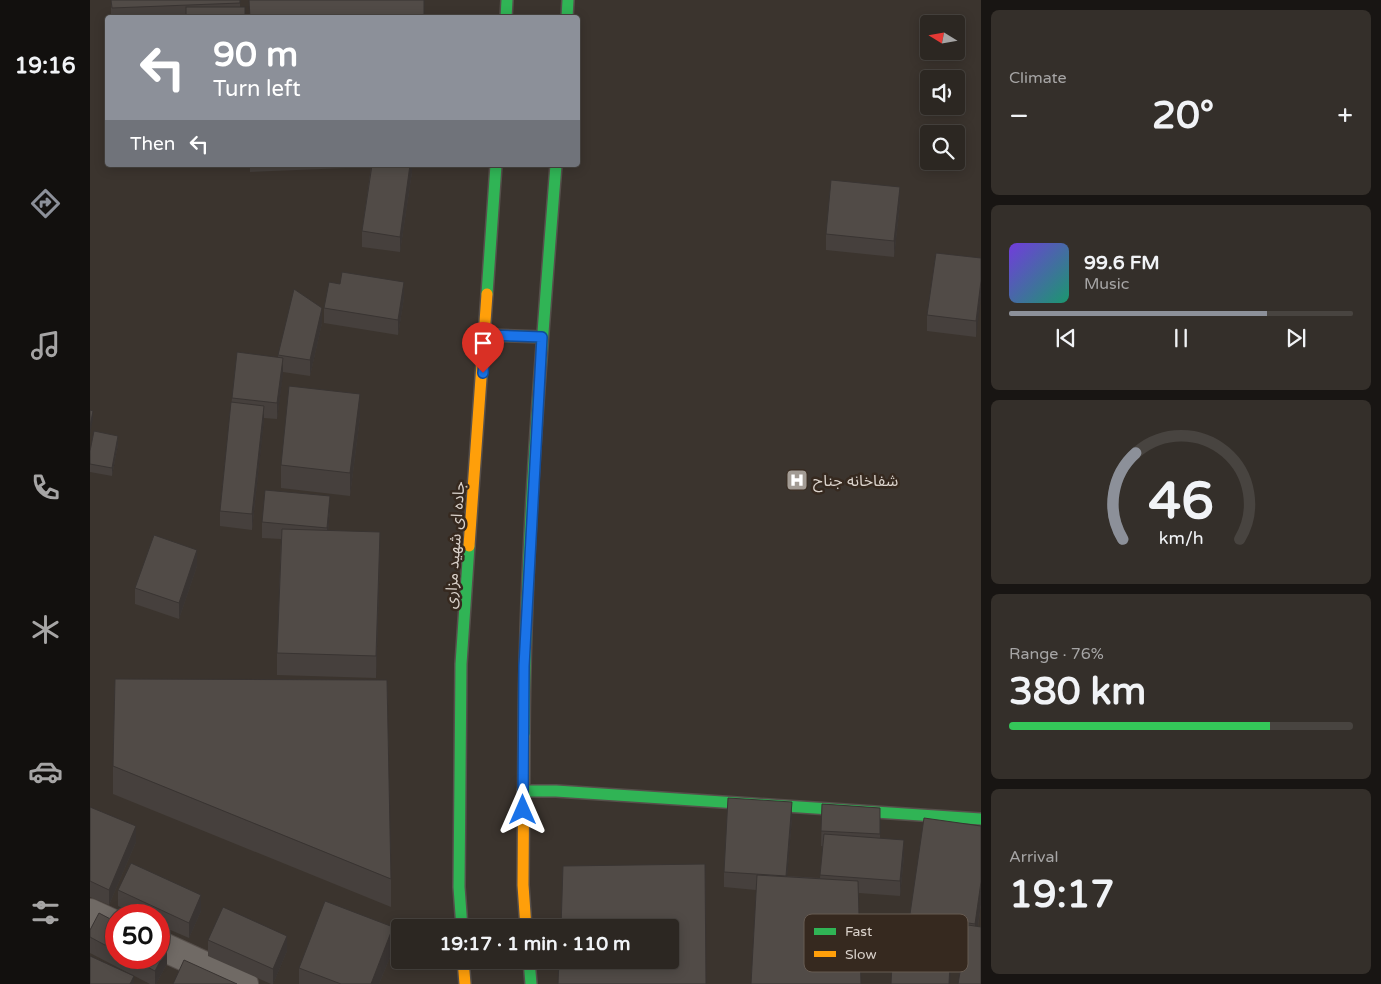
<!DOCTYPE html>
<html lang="en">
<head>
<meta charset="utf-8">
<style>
	:root { --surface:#2c2722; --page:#342f2a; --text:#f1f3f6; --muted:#a6a5a5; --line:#484440; --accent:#8c9099 }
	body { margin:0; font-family:"Varela Round","Noto Sans Arabic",sans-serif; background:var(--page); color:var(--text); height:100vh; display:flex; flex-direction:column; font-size:19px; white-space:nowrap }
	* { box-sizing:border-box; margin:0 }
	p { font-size:16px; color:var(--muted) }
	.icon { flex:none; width:28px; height:28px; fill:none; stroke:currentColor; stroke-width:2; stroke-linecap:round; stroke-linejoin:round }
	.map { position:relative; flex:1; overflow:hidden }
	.panel { display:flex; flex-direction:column; gap:10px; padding:10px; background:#181513; width:400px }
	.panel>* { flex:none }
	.hud { position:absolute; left:15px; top:15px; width:475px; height:152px; border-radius:5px; box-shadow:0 2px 12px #0003,0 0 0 1px var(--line); background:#8c9099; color:#fff; overflow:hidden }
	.needle { width:32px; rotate:281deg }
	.buttons { position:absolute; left:830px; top:15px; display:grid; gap:10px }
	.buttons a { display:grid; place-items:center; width:45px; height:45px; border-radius:5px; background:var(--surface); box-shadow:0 2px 12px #0003,0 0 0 1px var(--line); font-size:25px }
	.speed { position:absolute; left:15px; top:904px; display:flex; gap:10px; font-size:25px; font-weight:700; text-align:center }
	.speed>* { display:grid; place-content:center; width:65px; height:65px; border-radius:50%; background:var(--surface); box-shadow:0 2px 12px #0003,0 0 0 1px var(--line); line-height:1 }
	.speed .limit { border:8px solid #d22; background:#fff; color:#111 }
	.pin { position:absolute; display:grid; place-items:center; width:42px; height:42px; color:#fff; margin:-51px -21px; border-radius:50% 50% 50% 0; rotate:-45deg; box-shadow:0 0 5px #0007 }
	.pin .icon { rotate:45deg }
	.me { position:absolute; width:55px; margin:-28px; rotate:0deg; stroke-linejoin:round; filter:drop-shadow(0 0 4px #0008) }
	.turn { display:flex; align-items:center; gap:18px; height:105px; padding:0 25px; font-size:22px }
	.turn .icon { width:65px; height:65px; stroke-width:2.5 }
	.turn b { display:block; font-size:35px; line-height:42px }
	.then { display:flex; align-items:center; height:48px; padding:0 25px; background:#0003; gap:10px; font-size:19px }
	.big { font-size:38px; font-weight:800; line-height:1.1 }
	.panel .card { flex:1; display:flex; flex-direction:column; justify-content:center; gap:8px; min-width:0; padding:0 18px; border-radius:8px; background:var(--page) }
	.panel .dial { align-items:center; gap:0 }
	.dial svg { height:130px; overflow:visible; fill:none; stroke:var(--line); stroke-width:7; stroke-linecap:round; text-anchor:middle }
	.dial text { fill:var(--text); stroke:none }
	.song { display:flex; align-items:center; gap:15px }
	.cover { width:60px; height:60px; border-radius:8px; background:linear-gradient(135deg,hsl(260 70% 55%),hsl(160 70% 35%)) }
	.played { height:5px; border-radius:2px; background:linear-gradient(90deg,var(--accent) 75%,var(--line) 75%) }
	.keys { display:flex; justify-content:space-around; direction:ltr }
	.heat { display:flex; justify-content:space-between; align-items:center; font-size:28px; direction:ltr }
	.charge { height:8px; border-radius:4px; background:linear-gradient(90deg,#34c759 76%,var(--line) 0) }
	.trip { position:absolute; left:301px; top:919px; width:288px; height:50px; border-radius:5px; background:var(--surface); box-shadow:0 2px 12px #0003,0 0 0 1px var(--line); font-weight:800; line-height:50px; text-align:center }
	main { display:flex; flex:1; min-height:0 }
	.menu { display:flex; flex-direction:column; width:90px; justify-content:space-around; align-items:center; background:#12100e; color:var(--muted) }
	.menu .icon { width:35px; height:35px }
	.menu .selected { color:var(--accent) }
	.menu b { font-size:22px; color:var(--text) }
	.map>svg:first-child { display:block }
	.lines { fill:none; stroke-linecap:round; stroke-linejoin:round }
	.street-casing { stroke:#564f4b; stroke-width:30 }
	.fast-casing { stroke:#564f4b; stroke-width:14 }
	.slow-casing { stroke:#564f4b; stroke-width:14 }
	.street { stroke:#706a65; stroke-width:28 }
	.fast { stroke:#30b455; stroke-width:11 }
	.slow { stroke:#ff9f0a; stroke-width:11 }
	.wall { fill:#46403d }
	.shaded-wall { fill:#393432 }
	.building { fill:#514b47; stroke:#393432 }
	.route-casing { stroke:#114b97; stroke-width:12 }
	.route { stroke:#1a73e8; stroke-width:9 }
	.labels { text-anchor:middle; stroke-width:5; stroke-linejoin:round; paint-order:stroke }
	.poi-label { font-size:16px; fill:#dad2cb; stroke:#36291f; text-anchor:start }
	.street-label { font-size:16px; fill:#dad2cb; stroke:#36291f }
	.key { fill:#36291f; stroke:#675c53; stroke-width:1 }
	.key-label { font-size:14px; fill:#dad2cb }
</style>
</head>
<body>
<main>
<nav class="menu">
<b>19:16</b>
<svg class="icon selected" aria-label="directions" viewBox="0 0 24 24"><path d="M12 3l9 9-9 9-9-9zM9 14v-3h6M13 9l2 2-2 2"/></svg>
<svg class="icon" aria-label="music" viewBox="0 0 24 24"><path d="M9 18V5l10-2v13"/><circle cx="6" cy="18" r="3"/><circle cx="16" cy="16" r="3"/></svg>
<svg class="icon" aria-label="phone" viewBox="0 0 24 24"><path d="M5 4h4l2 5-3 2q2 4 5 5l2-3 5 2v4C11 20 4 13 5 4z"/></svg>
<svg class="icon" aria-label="climate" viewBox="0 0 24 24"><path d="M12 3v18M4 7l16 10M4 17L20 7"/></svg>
<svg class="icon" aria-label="car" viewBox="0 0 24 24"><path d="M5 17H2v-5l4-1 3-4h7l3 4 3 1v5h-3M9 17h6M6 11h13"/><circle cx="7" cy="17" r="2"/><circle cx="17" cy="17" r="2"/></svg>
<svg class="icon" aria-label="filters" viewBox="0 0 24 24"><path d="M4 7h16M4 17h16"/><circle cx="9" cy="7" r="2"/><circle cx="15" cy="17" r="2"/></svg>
</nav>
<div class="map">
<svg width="891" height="984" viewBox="0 0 891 984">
	<rect width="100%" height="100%" fill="#3b342e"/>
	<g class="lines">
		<!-- street casing -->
		<g class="street-casing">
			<g id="street">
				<path d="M0 913 26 925"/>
				<path d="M69 945 154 984"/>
			</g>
		</g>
		<!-- fast casing -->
		<g class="fast-casing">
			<g id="fast">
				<path d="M416 18 417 0"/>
				<path d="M477 18 478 0"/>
				<path d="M397 294 406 165"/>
				<path d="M396 335 452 337"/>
				<path d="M434 736C435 546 451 355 466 165"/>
				<path d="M433 791H466L891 819"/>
				<path d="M372 928 369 887 371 664 379 546"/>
				<path d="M439 960 441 984"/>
			</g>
		</g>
		<!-- slow casing -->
		<g class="slow-casing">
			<g id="slow">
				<path d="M379 546 397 294"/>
				<path d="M434 736 433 885 436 928"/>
				<path d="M373 960 375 984"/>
			</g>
		</g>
		<!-- street -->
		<use href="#street" class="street"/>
		<!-- fast -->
		<use href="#fast" class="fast"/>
		<!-- slow -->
		<use href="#slow" class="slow"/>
	</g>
	<!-- wall -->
	<g class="wall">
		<path d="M21 0H150V7L155 18H21Z"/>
		<path d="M160 165H322V172L310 252 272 247V231L281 167 160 172Z"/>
		<path d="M810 203 804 257 736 250V234Z"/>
		<path d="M891 258 886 337 837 331V315Z"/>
		<path d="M314 298 308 335 234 323V308Z"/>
		<path d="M232 323 220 376 193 372 187 419 174 418 162 530 130 526V511L142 398 188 358V355Z"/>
		<path d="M270 417 260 496 191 488V465Z"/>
		<path d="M28 444 22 476 0 472V451Z"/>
		<path d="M240 511 238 531 290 555 286 678 187 675V653L191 539 172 538V522Z"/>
		<path d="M107 566 89 619 45 604V588Z"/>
		<path d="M23 766 301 879V907L23 794Z"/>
		<path d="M732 804 790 808V838L814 856 810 896 769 893 666 890 634 887V872L702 818 697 876 730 878 733 846H731Z"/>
		<path d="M0 807 46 842 19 905 0 897Z"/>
		<path d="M891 826V904L888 927 874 945 862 943 820 924V914Z"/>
		<path d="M28 890 111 911 99 938 69 925V915H48L28 906Z"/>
		<path d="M26 922V958H69L77 964 66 984H60L0 953V930Z"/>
		<path d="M118 940 197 951 183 984H181L118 956Z"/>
		<path d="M303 950 289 984H209V968Z"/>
	</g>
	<!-- shaded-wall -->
	<g class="shaded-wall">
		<path d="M320 165H322V172L310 252V237Z"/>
		<path d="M810 187V203L804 257V241Z"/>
		<path d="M891 281V297L886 337V321Z"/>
		<path d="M314 282V298L308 335V320Z"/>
		<path d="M232 308V323L220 376V360Z"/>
		<path d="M193 358V374L187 419V403Z"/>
		<path d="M270 394V417L260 496V473Z"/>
		<path d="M174 406V421L162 530V514Z"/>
		<path d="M3 411V419L0 434V426Z"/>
		<path d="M28 436V444L22 476V468Z"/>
		<path d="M240 496V511L237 544V528Z"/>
		<path d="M290 532V555L286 678V656Z"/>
		<path d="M107 550V566L89 619V603Z"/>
		<path d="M702 802V818L696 892V876Z"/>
		<path d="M46 826V842L19 905V890Z"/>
		<path d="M814 840V856L810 896V881Z"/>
		<path d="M891 882V904L885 946V924Z"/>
		<path d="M111 895V911L99 938V923Z"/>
		<path d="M862 925V948L860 984H859Z"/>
		<path d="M303 927V950L289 984H281Z"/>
		<path d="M197 936V951L183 984V969Z"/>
		<path d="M77 948V964L66 984H65V971Z"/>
		<path d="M44 976V984H40Z"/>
	</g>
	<!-- building -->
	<g class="building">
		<path d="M21 0H150V3L22 8Z"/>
		<path d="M159 0H334V18H160Z"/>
		<rect x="96" y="7" width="59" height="11"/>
		<path d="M282 165H320L310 237 272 231Z"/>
		<path d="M741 180 810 187 804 241 736 234Z"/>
		<path d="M846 253 891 258V281L886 321 837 315Z"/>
		<path d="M252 272 314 282 308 320 234 308 239 282 250 284Z"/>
		<path d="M204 289 232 308 220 360 188 355Z"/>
		<path d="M147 352 193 358 187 403 142 398Z"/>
		<path d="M199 386 270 394 260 473 191 465Z"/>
		<path d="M141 402 174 406 162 514 130 511Z"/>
		<path d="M0 410 3 411 0 426Z"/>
		<path d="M4 431 28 436 22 468 0 464V451Z"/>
		<path d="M175 490 240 496 237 528 172 522Z"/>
		<path d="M192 529 290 532 286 656 187 653Z"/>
		<path d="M64 535 107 550 89 603 45 588Z"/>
		<path d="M25 679 297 680 301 879 23 766Z"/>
		<path d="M638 798 702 802 696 876 634 872Z"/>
		<path d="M732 804 790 808V834L731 831Z"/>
		<path d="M0 807 46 826 19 890 0 881Z"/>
		<path d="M834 818 891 826V882L885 924 820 914Z"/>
		<path d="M734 834 814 840 810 881 730 875Z"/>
		<path d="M41 863 111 895 99 923 28 890Z"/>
		<path d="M615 864 616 984H468L469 960H580V928H471L473 866Z"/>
		<path d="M667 875 768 881 771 984H661Z"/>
		<path d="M235 901 303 927 281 984H251L209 968Z"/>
		<path d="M133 907 197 936 183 969 118 940Z"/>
		<path d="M9 913 26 922V951L0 937V930Z"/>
		<path d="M804 923 862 925 859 984H801Z"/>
		<path d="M878 925 891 927V984H868Z"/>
		<path d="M69 944 77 948 65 971 40 958H69Z"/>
		<path d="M0 956 44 976 40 984H0Z"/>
		<path d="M94 960 147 984H83Z"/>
	</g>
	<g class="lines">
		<!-- route casing -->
		<g class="route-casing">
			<path id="route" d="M393 373 396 335 452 337 434 666 433 810"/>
		</g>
		<!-- route -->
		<use href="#route" class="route"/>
	</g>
	<!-- icons -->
	<defs>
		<g id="hospital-square" transform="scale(1.125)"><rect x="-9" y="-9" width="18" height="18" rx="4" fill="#a29b94" stroke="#36291f"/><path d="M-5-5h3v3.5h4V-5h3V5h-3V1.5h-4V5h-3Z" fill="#fff"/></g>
	</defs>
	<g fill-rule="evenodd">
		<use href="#hospital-square" x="707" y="480"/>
	</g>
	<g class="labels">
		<!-- poi labels -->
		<g class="poi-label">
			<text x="723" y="486">شفاخانه جناح</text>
		</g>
		<!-- street labels -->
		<g class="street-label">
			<text transform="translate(364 545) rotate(-86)" y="6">جاده ای شهید مزاری</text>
		</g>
	</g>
	<!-- legend -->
	<rect x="714" y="914" width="164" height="58" rx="8" class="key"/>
	<rect x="724" y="928" width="22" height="7" fill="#30b455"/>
	<rect x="724" y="951" width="22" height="6" fill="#ff9f0a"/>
	<g class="key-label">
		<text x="755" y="936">Fast</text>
		<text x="755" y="959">Slow</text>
	</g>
</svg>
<div class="buttons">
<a><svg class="needle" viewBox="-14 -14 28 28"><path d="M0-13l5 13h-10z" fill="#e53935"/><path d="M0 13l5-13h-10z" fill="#a6a5a5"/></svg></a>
<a><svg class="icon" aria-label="sound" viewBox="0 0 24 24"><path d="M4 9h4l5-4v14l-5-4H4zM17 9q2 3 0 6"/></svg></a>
<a><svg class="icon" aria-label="search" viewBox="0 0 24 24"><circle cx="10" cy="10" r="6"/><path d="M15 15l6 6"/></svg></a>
</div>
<div class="speed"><div class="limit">50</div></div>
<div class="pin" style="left:393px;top:373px;background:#d93025"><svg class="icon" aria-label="arrive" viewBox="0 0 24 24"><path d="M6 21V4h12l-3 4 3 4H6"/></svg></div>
<svg class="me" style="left:433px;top:810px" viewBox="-20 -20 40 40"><path d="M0-17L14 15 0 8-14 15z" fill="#1a73e8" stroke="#fff" stroke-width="4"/></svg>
<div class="trip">19:17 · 1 min · 110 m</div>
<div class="hud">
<div class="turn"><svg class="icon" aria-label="left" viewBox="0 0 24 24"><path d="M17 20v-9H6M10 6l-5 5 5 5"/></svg><div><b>90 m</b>Turn left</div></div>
<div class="then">Then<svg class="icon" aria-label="left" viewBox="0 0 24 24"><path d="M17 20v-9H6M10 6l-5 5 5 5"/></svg></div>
</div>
</div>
<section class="panel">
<div class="card"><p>Climate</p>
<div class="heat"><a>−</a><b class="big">20°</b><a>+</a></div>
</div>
<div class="card">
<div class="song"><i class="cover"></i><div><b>99.6 FM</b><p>Music</p></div></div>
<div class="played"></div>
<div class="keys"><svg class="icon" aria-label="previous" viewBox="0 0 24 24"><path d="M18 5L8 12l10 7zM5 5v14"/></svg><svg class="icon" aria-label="pause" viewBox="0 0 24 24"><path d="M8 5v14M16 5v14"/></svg><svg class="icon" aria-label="next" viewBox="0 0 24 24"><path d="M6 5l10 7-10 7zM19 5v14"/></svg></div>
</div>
<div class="card dial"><svg viewBox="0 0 100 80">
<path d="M14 69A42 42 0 1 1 86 69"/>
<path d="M14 69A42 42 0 0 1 22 16" stroke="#8c9099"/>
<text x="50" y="56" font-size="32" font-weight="700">46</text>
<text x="50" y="72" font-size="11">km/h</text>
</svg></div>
<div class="card"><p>Range · 76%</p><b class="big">380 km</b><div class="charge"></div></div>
<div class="card"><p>Arrival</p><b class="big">19:17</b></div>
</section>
</main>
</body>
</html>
